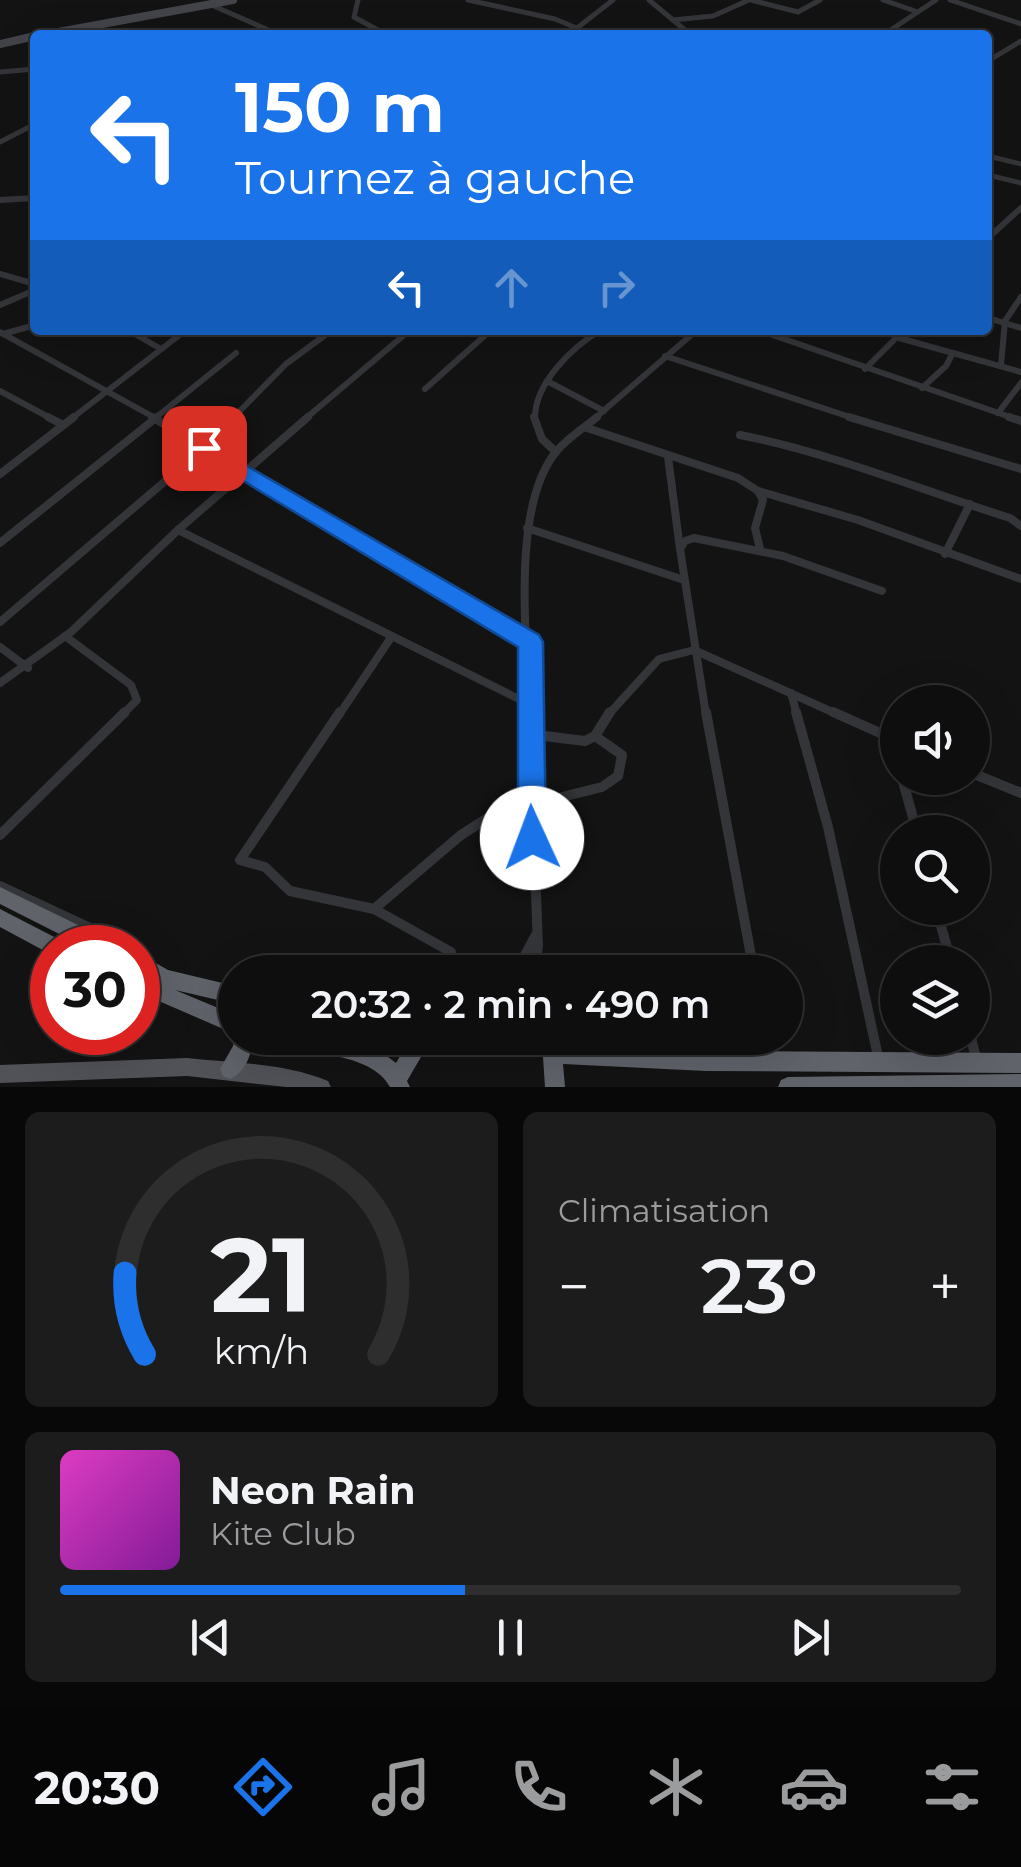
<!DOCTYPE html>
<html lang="fr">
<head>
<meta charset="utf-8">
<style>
	:root { --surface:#0e0e0f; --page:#1c1c1d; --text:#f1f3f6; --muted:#9b9c9e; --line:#2e2e2f; --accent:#1a73e8 }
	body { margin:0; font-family:Montserrat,sans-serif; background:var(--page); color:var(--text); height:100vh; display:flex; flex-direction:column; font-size:38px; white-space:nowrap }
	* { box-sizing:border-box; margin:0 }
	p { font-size:32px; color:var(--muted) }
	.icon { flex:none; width:55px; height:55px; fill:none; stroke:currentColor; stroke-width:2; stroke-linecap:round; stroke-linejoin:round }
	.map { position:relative; height:1087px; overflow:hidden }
	.details { display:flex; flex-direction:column; gap:25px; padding:25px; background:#080808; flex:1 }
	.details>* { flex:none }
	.top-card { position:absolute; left:30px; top:30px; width:962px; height:305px; border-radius:10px; box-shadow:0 10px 40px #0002,0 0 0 2px var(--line); background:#1a73e8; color:#fff; overflow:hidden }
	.fabs { position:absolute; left:880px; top:685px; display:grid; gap:20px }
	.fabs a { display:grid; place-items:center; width:110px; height:110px; border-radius:50%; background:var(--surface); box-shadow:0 10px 40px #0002,0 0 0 2px var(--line); font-size:50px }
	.speed { position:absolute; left:30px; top:925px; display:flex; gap:20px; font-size:50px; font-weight:700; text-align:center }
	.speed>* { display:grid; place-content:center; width:130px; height:130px; border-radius:50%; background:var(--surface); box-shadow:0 10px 40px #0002,0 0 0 2px var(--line); line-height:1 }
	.speed .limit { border:15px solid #d22; background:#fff; color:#111 }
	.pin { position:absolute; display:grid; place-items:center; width:85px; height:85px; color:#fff; margin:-42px; border-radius:20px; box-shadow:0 5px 15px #0006 }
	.me { position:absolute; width:110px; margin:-55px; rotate:358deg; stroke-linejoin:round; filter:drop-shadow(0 0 8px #0008) }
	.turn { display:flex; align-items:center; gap:35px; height:210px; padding:0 40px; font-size:45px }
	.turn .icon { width:130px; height:130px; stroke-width:2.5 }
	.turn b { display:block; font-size:70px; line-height:85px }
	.lanes { display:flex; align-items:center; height:95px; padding:0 40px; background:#0003; justify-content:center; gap:50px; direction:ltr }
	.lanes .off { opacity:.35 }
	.big { font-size:75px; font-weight:600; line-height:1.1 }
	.details .widget { flex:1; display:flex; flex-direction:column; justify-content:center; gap:15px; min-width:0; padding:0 35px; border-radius:15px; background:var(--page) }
	.details .dial { align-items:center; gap:0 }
	.dial svg { height:260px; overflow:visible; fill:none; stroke:var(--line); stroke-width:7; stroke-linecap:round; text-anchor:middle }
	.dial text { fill:var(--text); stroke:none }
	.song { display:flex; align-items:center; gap:30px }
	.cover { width:120px; height:120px; border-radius:15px; background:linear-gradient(135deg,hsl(310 70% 55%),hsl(290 70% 35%)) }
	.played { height:10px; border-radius:5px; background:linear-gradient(90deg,var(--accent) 45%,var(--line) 45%) }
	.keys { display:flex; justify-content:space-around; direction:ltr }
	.heat { display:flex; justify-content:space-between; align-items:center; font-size:55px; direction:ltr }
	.details .tiles { flex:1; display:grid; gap:25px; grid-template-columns:1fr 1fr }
	.widget:last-child { grid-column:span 2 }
	.trip { position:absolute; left:218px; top:955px; width:585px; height:100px; border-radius:50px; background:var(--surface); box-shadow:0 10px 40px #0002,0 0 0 2px var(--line); font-weight:600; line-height:100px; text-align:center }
	.tabs { display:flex; height:160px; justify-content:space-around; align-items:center; background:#060606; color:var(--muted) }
	.tabs .icon { width:70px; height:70px }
	.tabs .active { color:var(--accent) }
	.tabs b { font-size:45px; color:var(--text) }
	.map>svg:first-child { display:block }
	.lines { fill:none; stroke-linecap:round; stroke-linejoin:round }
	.street-far3 { stroke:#343539; stroke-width:5 }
	.street-far2 { stroke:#343539; stroke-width:6 }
	.street-far1 { stroke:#343539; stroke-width:8 }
	.street { stroke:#343539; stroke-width:10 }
	.secondary { stroke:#424449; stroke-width:8 }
	.primary { fill:#505258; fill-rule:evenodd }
	.highway { fill:#60636a; fill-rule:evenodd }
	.route { fill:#1a73e8; stroke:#114b97; stroke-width:2.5 }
</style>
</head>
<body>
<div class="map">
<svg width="1021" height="1087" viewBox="0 0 1021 1087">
	<rect width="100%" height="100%" fill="#131314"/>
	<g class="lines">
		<!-- street-far3 -->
		<g class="street-far3">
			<path d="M358 0 354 17 387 35"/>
			<path d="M468 0 555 19 593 35"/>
			<path d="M649 0 691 35"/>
			<path d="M751 0 798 12 820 0"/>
			<path d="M883 0 918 12"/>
			<path d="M950 0 1021 24"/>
			<path d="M209 4 280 35"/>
			<path d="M673 20 713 16 749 0"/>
			<path d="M568 35 613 0"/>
			<path d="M883 35 936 0"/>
			<path d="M988 61 1021 41"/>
			<path d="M0 72 35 69"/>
			<path d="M0 142 35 124"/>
			<path d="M988 156 1021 164"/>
			<path d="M988 175 1021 183"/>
		</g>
		<!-- street-far2 -->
		<g class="street-far2">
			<path d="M0 200 35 198"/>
			<path d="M988 238 1021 208"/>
			<path d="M0 274 35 284"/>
			<path d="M0 305 35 290"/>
			<path d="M988 318 1021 328"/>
			<path d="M128 330 161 349"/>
			<path d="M758 330 1016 419"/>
			<path d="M0 332 157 419"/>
			<path d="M3 334 35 325"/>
			<path d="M899 338 1021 372"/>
			<path d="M665 356 856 419"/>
			<path d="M1001 365 1005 321 1021 297"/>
			<path d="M865 369 904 330"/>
			<path d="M547 381 604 411"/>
			<path d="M922 388 946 366 953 353"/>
			<path d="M425 389 491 330"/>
			<path d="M0 391 52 419"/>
			<path d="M998 413 1021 383"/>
			<path d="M71 419 186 330"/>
			<path d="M154 419 236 353"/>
			<path d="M232 419 286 364 332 330"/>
			<path d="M305 419 410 330"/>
			<path d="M535 419C534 384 572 347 601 330"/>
			<path d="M594 419 697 330"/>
		</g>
		<!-- street-far1 -->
		<g class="street-far1">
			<path d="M48 417 63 425"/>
			<path d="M152 417 530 642"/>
			<path d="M534 417 542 439 556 452"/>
			<path d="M849 417 1021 469"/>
			<path d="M1009 417 1021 421"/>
			<path d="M587 428 738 478 758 491 858 520 1021 579"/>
			<path d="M740 435C831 453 921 490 1010 518L1021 526"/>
			<path d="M668 457 680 549"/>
			<path d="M0 474 74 417"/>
			<path d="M758 491 763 500 755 528 760 549"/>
			<path d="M527 528 684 580"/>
			<path d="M178 530 529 704"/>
			<path d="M0 543 157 417"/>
			<path d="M945 554 970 504"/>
			<path d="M0 622 204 448 235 417"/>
			<path d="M65 636 131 685 137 700 122 715"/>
			<path d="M0 647 28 668"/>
			<path d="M0 683 71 632 179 529 308 417"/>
			<path d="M791 693 797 715"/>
			<path d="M339 715 392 636"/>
			<path d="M529 715C528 643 510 511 555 453 566 439 584 428 597 417"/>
			<path d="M608 715 659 659 694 650 839 715"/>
			<path d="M706 715 680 549 685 541 694 538 783 556 882 591"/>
		</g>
		<!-- street -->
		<g class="street">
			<path d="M340 712 240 860 265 867 290 891 374 909 451 952"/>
			<path d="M529 712 538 946 534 972"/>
			<path d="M706 712 754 972"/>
			<path d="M796 712 828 827 879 1061"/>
			<path d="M833 712 898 741"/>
			<path d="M528 734 585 741 595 736 610 712"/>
			<path d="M892 739 898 760"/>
			<path d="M972 773 1021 793"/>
			<path d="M902 778 917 832"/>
			<path d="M530 805 602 787 618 776 622 755 595 736"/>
			<path d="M0 835 125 712"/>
			<path d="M0 886 133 948"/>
			<path d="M936 908 951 962"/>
			<path d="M374 909 461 835 530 791"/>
			<path d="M516 972 536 935"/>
			<path d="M767 1038 771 1058"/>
			<path d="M971 1038 976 1058"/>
		</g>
		<!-- secondary -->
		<g class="secondary">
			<path d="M42 35 233 0"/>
			<path d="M0 44 35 36"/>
		</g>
		<!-- primary -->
		<path class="primary" d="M187 1058C234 1063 284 1063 328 1081L331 1087H286L187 1076 0 1083V1065Z"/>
		<!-- highway -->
		<g class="highway">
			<path d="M0 887 113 942 116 948H87L0 904Z"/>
			<path d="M0 909 64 942 67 948H52V955L0 927Z"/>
			<path d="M138 953 168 970 235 986V1004L175 990 235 1015V1038H252C253 1053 245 1073 230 1079L223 1076 220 1069 233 1046 235 1034 138 992V974L146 977 138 972Z"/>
			<path d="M265 1038C308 1035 361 1033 396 1063L411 1038H432L407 1081 410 1087H390C372 1053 309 1053 275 1048L268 1045Z"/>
			<path d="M530 1038H552L557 1045 706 1051 1021 1053V1073L706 1071 563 1064 565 1087H545L543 1057Z"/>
			<path d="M1021 1074V1087H778L781 1080 788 1077Z"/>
		</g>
	</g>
	<!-- route -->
	<path class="route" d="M204 441 539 635 543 642 546 838 542 847 532 850 522 847 518 838V647L197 453 194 448Z"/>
</svg>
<div class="fabs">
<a><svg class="icon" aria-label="sound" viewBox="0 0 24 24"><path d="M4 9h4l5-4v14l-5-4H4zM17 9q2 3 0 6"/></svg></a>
<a><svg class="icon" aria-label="search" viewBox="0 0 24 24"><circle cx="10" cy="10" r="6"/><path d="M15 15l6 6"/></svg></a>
<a><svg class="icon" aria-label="layers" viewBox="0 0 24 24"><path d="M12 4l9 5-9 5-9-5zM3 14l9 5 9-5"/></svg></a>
</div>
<div class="speed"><div class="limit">30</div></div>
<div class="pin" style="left:204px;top:448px;background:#d93025"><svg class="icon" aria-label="arrive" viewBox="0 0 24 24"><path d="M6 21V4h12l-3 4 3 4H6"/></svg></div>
<svg class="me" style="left:532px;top:838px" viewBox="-20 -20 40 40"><circle r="19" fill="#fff"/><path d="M0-13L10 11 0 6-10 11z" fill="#1a73e8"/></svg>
<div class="trip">20:32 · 2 min · 490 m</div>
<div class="top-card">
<div class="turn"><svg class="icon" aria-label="left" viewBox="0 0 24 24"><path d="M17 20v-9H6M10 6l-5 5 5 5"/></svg><div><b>150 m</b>Tournez à gauche</div></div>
<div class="lanes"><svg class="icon" aria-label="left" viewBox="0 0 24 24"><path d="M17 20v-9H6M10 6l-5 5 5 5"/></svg><svg class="icon off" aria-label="ahead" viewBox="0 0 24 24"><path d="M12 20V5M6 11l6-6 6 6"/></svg><svg class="icon off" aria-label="right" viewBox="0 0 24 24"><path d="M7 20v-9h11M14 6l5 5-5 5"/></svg></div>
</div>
</div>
<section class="details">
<div class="tiles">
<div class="widget dial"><svg viewBox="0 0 100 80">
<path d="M14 69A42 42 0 1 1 86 69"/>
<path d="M14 69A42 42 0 0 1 8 44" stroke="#1a73e8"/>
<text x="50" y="56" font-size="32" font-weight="700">21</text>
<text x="50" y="72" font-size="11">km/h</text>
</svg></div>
<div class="widget"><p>Climatisation</p>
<div class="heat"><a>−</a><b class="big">23°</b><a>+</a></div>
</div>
<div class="widget">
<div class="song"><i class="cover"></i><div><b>Neon Rain</b><p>Kite Club</p></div></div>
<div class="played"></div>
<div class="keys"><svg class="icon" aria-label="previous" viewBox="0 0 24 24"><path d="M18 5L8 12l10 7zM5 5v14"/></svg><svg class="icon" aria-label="pause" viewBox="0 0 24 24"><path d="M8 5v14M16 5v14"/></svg><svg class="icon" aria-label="next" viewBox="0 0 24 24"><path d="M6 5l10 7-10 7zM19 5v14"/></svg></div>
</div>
</div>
</section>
<nav class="tabs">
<b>20:30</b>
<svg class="icon active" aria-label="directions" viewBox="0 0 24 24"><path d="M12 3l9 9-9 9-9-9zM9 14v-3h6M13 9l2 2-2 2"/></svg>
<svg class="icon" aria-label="music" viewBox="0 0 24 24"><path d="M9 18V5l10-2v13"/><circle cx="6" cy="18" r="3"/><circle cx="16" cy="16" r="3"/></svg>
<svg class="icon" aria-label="phone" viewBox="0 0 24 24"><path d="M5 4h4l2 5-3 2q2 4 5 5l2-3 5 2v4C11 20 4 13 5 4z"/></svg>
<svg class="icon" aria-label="climate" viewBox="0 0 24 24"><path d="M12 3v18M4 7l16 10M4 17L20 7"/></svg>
<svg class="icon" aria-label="car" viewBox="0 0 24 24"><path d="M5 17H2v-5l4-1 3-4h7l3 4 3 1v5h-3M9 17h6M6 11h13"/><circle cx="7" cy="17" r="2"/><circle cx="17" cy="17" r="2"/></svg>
<svg class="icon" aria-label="filters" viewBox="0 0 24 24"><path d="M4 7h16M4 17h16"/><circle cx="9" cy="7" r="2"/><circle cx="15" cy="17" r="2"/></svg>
</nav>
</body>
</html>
